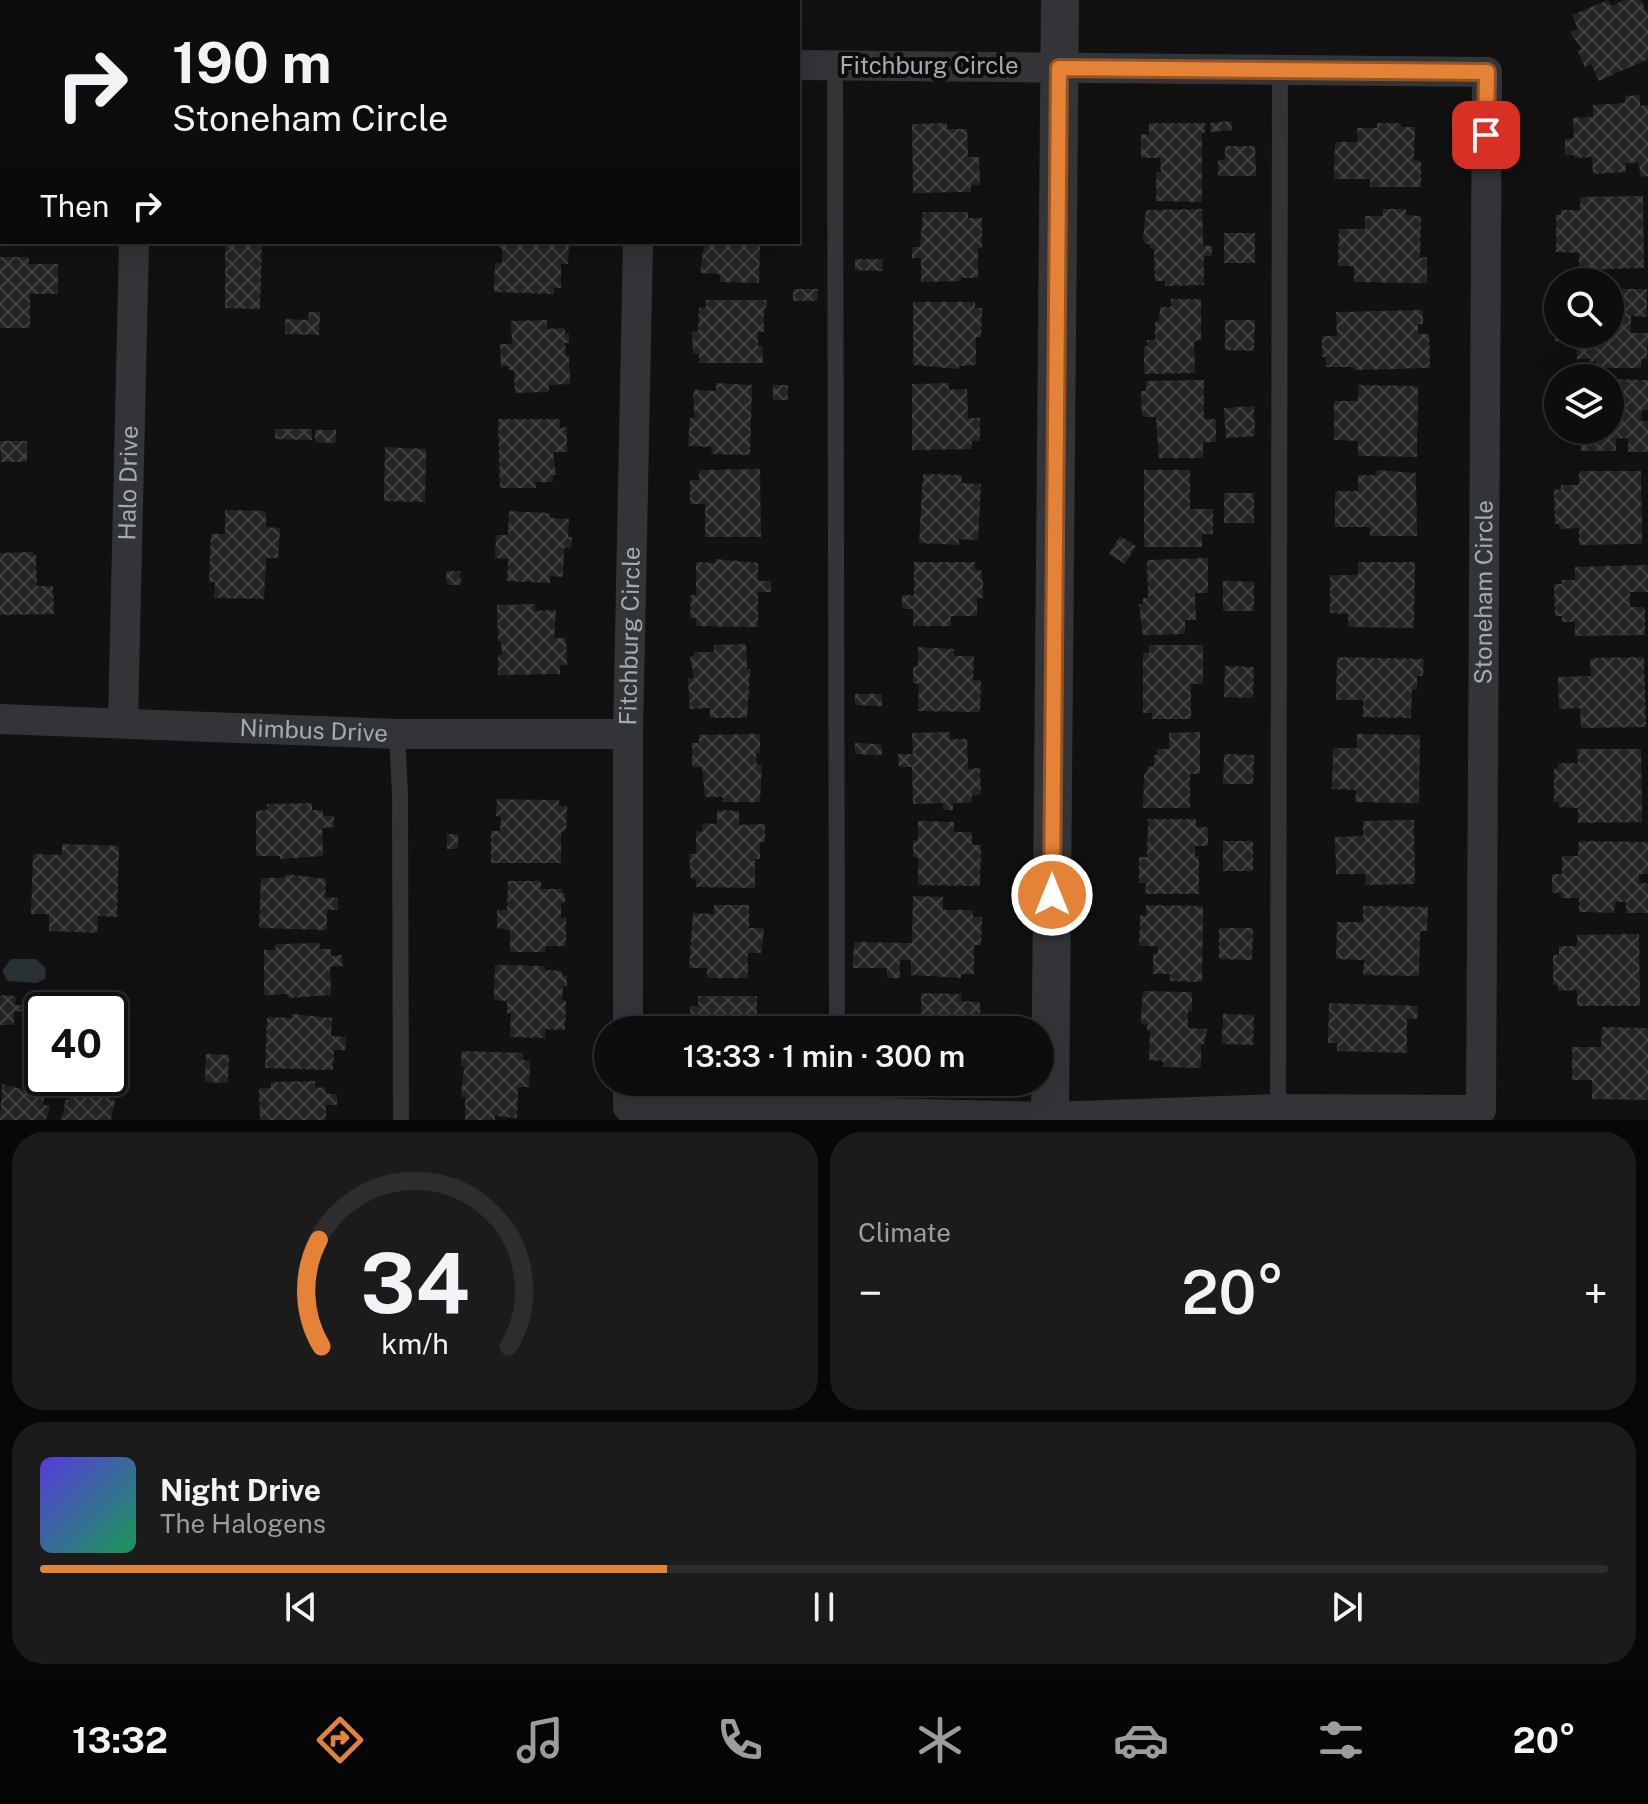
<!DOCTYPE html>
<html lang="en">
<head>
<meta charset="utf-8">
<style>
	:root { --surface:#0d0d0e; --page:#1b1b1c; --text:#f1f3f6; --muted:#9a9c9e; --line:#2d2d2e; --accent:#e48237 }
	body { margin:0; font-family:"Public Sans",sans-serif; background:var(--page); color:var(--text); height:100vh; display:flex; flex-direction:column; font-size:30px; white-space:nowrap }
	* { box-sizing:border-box; margin:0 }
	p { font-size:26px; color:var(--muted) }
	.icon { flex:none; width:44px; height:44px; fill:none; stroke:currentColor; stroke-width:2; stroke-linecap:round; stroke-linejoin:round }
	.map { position:relative; height:1120px; overflow:hidden }
	.side { display:flex; flex-direction:column; gap:12px; padding:12px; background:#070708; flex:1 }
	.side>* { flex:none }
	.banner { position:absolute; left:0px; top:0px; width:800px; height:244px; box-shadow:0 8px 32px #0002,0 0 0 2px var(--line); background:#0d0d0e; color:var(--text); overflow:hidden }
	.tools { position:absolute; left:1544px; top:268px; display:grid; gap:16px }
	.tools a { display:grid; place-items:center; width:80px; height:80px; border-radius:50%; background:var(--surface); box-shadow:0 8px 32px #0002,0 0 0 2px var(--line); font-size:40px }
	.speed { position:absolute; left:24px; top:992px; display:flex; gap:16px; font-size:40px; font-weight:700; text-align:center }
	.speed>* { display:grid; place-content:center; width:104px; height:104px; border-radius:50%; background:var(--surface); box-shadow:0 8px 32px #0002,0 0 0 2px var(--line); line-height:1 }
	.speed .limit { border:4px solid #111; border-radius:12px; background:#fff; color:#111 }
	.pin { position:absolute; display:grid; place-items:center; width:68px; height:68px; color:#fff; margin:-34px; border-radius:16px; box-shadow:0 4px 12px #0006 }
	.me { position:absolute; width:88px; margin:-44px; rotate:0deg; stroke-linejoin:round; filter:drop-shadow(0 0 6px #0008) }
	.turn { display:flex; align-items:center; gap:28px; height:168px; padding:0 40px; font-size:36px }
	.turn .icon { width:104px; height:104px; stroke-width:2.5 }
	.turn b { display:block; font-size:56px; line-height:68px }
	.then { display:flex; align-items:center; height:76px; padding:0 40px; background:#0003; gap:16px; font-size:30px }
	.big { font-size:60px; font-weight:600; line-height:1.1 }
	.side .tile { flex:1; display:flex; flex-direction:column; justify-content:center; gap:12px; min-width:0; padding:0 28px; border-radius:32px; background:var(--page) }
	.side .dial { align-items:center; gap:0 }
	.dial svg { height:208px; overflow:visible; fill:none; stroke:var(--line); stroke-width:7; stroke-linecap:round; text-anchor:middle }
	.dial text { fill:var(--text); stroke:none }
	.song { display:flex; align-items:center; gap:24px }
	.cover { width:96px; height:96px; border-radius:12px; background:linear-gradient(135deg,hsl(250 70% 55%),hsl(150 70% 35%)) }
	.played { height:8px; border-radius:4px; background:linear-gradient(90deg,var(--accent) 40%,var(--line) 40%) }
	.keys { display:flex; justify-content:space-around; direction:ltr }
	.heat { display:flex; justify-content:space-between; align-items:center; font-size:44px; direction:ltr }
	.side .tiles { flex:1; display:grid; gap:12px; grid-template-columns:1fr 1fr }
	.tile:last-child { grid-column:span 2 }
	.trip { position:absolute; left:594px; top:1016px; width:460px; height:80px; border-radius:40px; background:var(--surface); box-shadow:0 8px 32px #0002,0 0 0 2px var(--line); font-weight:600; line-height:80px; text-align:center }
	.tabs { display:flex; height:128px; justify-content:space-around; align-items:center; background:#050506; color:var(--muted) }
	.tabs .icon { width:56px; height:56px }
	.tabs .on { color:var(--accent) }
	.tabs b { font-size:36px; color:var(--text) }
	.map>svg:first-child { display:block }
	.water { fill:#283235 }
	.building { fill:url(#building-cross-hatch) }
	.lines { fill:none; stroke-linecap:round; stroke-linejoin:round }
	.service { stroke:#323437; stroke-width:16 }
	.minor { stroke:#323437; stroke-width:30 }
	.tertiary { stroke:#323437; stroke-width:38 }
	.route-casing { stroke:#945424; stroke-width:20 }
	.route { stroke:#e48237; stroke-width:14 }
	.labels { text-anchor:middle; stroke-width:8; stroke-linejoin:round; paint-order:stroke }
	.street-label { font-size:24px; fill:#a3abb2; stroke:#0c0c0d }
</style>
</head>
<body>
<div class="map">
<svg width="1648" height="1120" viewBox="0 0 1648 1120">
	<defs>
		<pattern id="building-cross-hatch" width="8" height="8" patternUnits="userSpaceOnUse" patternTransform="scale(2)"><rect width="8" height="8" fill="#242426"/><path d="M0 0l8 8M0 8l8-8" fill="none" stroke="#414143"/></pattern>
	</defs>
	<rect width="100%" height="100%" fill="#111112"/>
	<!-- water -->
	<path class="water" d="M11 959H36L45 967 46 978 37 983 8 981 2 971Z"/>
	<!-- building -->
	<g class="building">
		<path d="M1608 0 1611 6 1624 0H1641L1648 15V59L1599 81 1591 64 1585 67 1578 51 1582 49 1570 32 1578 29 1572 15Z"/>
		<path d="M1640 95V106L1648 105V176L1640 177 1639 162 1625 163 1626 172 1593 174 1592 157 1574 158V155H1565V139L1574 138 1573 118 1593 117V105L1625 103V96Z"/>
		<path d="M1231 121 1232 130 1211 132 1210 123Z"/>
		<path d="M947 123V129H967L968 157H979L980 185H971V192L913 193 912 124Z"/>
		<path d="M1149 123H1205V133H1202V202L1156 201V172H1161L1160 158H1141V134L1149 135Z"/>
		<path d="M1377 123H1401V127H1415L1414 161H1421V187H1370V179H1334L1335 142H1358L1357 128H1377Z"/>
		<path d="M1225 146H1255L1256 176H1218V160L1225 159Z"/>
		<path d="M1643 196 1644 268 1579 270V253L1556 252V215H1561V210H1580V197Z"/>
		<path d="M1202 209 1203 246H1212V256H1204V285L1165 286V281H1155L1154 249H1150V244H1145L1143 237 1146 210Z"/>
		<path d="M1383 209H1406V215L1421 216 1420 258 1427 257V283L1354 282V266H1338L1339 229H1365V216H1383Z"/>
		<path d="M923 212H968V218H982V248H978V278H961L960 281 921 282V258H912V247H920Z"/>
		<rect x="1224" y="233" width="31" height="30"/>
		<path d="M225 242H262L260 309 225 308Z"/>
		<path d="M499 242H569L568 264H561V288H554V294L494 292 495 263H502V248H499Z"/>
		<path d="M690 242H760L759 283 720 282V274L700 273 704 245H690Z"/>
		<path d="M0 257H29V264H58V294H30V328H0Z"/>
		<path d="M855 259H883L882 271 855 270Z"/>
		<path d="M793 289H818L817 301H793Z"/>
		<path d="M1610 289H1647V317L1631 316V333H1648L1647 359H1641V368H1596V361L1590 362 1591 359H1577L1576 344 1555 341V334H1610Z"/>
		<path d="M1171 299H1201V340L1194 341 1195 373 1144 374V346L1147 347V340H1155V321H1159L1160 307H1171Z"/>
		<path d="M706 300H767L766 308H764V332H758V346H762L763 363H699V354H693L692 332 698 331 699 308 706 307Z"/>
		<path d="M913 302H975V308H982L981 337H976V365L959 366V369L913 365Z"/>
		<path d="M1423 310V324H1418V334H1429L1430 368 1354 370V367H1326V357H1322V336H1337L1336 312Z"/>
		<path d="M309 312H320L319 335 285 334V319L308 320Z"/>
		<path d="M547 320V329L565 328V334L569 333V343H565L566 356 569 355 570 384 549 385V392L515 393 514 370H509V366L501 367 500 344H512L511 321Z"/>
		<path d="M1225 320H1255L1254 351 1225 350Z"/>
		<path d="M1610 379 1648 380V410H1642L1641 421H1648V452H1628V438L1616 439V451H1581V435H1563L1562 430H1610Z"/>
		<path d="M1204 380V419H1216V442H1203V458H1159L1156 417H1142L1141 391H1146V381Z"/>
		<path d="M716 383 752 385 750 455 711 454 712 447 688 446 690 418H695L693 396 695 390 716 391Z"/>
		<path d="M949 383V390L967 389 968 418H980V441H972V449L912 450V384Z"/>
		<rect x="773" y="385" width="15" height="15"/>
		<path d="M1359 385 1418 386 1417 457 1358 456V441L1334 440V401H1358Z"/>
		<path d="M1254 406 1255 436 1226 438 1224 408Z"/>
		<path d="M498 419H560V428L567 427V452H553L556 475H553V482H535L536 488H500Z"/>
		<path d="M275 429H312V440L275 439Z"/>
		<path d="M315 430H336V443L315 442Z"/>
		<path d="M0 441H27V462H1Z"/>
		<path d="M385 447 426 449 425 502 384 501Z"/>
		<path d="M760 469 761 537H705V504H690V480H699V470Z"/>
		<path d="M1144 470H1190V509H1213V534H1202V547H1144Z"/>
		<path d="M1376 470 1416 473 1417 536H1370V527H1335V491H1358V475H1377Z"/>
		<path d="M1579 471H1641L1642 544 1579 545V528L1560 529 1559 524H1555L1554 489 1561 490V485H1579Z"/>
		<path d="M923 474 962 475 961 483 981 484 978 540 959 539V545L919 543Z"/>
		<rect x="1224" y="493" width="30" height="30"/>
		<path d="M225 510 266 511V527L280 528 278 558H266L264 599 214 598 215 582H209L211 534H225Z"/>
		<path d="M509 511 550 513V518L569 519 568 537H572L571 548H564L563 577 550 576V583L507 581 508 559 495 558 496 535H508Z"/>
		<path d="M1120 536 1136 546 1125 564 1109 554Z"/>
		<path d="M33 552V555H36L37 586H53L54 614 0 615V553Z"/>
		<path d="M1208 558V593H1195L1196 620H1185V634L1143 635 1139 604H1143V598H1148L1147 560Z"/>
		<path d="M715 559 758 563V581H771V592H758V627L696 626V618H690L691 595H696V562L715 563Z"/>
		<path d="M914 562H975V570H981L983 584V598H977V616H951V626H913V609H902V595H914Z"/>
		<path d="M1358 562H1415L1414 628 1348 627V614L1330 613V575H1358Z"/>
		<path d="M1648 565V592H1630V607H1645V635L1575 636V622H1562V616H1555L1554 584H1562V580H1575V567Z"/>
		<path d="M446 571H460L461 585H447Z"/>
		<path d="M1223 581 1254 582V611H1223Z"/>
		<path d="M535 604V611L556 610 554 638H566L567 665H560V674L498 675V655H502L501 641H498L497 605Z"/>
		<path d="M746 644 747 670 750 669 747 718H710V708L690 709 688 678 694 679 690 656H694V652H714V645Z"/>
		<path d="M1149 645H1203V684H1191V719H1152V713H1143V653H1149Z"/>
		<path d="M918 647 954 649V656H974L973 680H981L980 712 918 711 919 684 913 683V666H918Z"/>
		<path d="M1337 657 1424 659 1423 676H1417V690H1412L1411 718 1363 717V700H1336Z"/>
		<path d="M1644 657 1646 727 1581 728 1580 708 1559 709 1558 677 1591 676 1590 658Z"/>
		<path d="M1225 666 1254 667 1253 698 1224 697Z"/>
		<path d="M855 694H882V706L855 705Z"/>
		<path d="M950 732V739H967L968 769 980 768 981 794 972 795V802L953 803V810H943V803L913 804 912 767H899L898 754H913L912 733Z"/>
		<path d="M1200 732V774H1190V808H1143L1144 774 1147 773V767L1154 766V755H1157V749H1169V733Z"/>
		<path d="M760 734V753H756L757 765 762 764 760 802H722L723 797H705L702 767H692V743H699V735Z"/>
		<path d="M1357 734 1420 735 1419 803 1355 802 1356 790 1332 789 1333 748H1357Z"/>
		<path d="M855 743 881 744 882 755 855 754Z"/>
		<path d="M1577 749H1641L1642 822 1578 823V808L1559 807V802H1554V768L1558 769V763H1578Z"/>
		<path d="M1224 754 1254 755 1253 784H1223Z"/>
		<path d="M497 799 559 800V806H567L566 831 561 832V863H491V831H500L501 817 496 816Z"/>
		<path d="M312 803V810H323V816H334V827L322 828 323 856 280 859V856H256V811L267 810V804Z"/>
		<path d="M717 810 739 811V825L765 824V842H760V859H755V888L696 887V879H691L689 854H696V831L703 832 702 823 717 824Z"/>
		<path d="M1148 819H1196V827H1208V846H1195V856H1199V894H1145L1146 883H1139V857H1147Z"/>
		<path d="M1414 820 1415 884 1365 885 1366 874H1336L1335 837 1363 836V821Z"/>
		<path d="M918 821 954 822V832H972V845H981L980 886 918 885V857H913V840L918 841Z"/>
		<rect x="447" y="834" width="11" height="15"/>
		<rect x="1223" y="841" width="30" height="30"/>
		<path d="M1579 841 1648 842V874H1639V883H1648V913H1626V902H1615L1614 913 1579 912V898H1561V893H1552V874H1562V856H1578Z"/>
		<path d="M62 844 119 846 117 917 98 916 97 933 49 931V914H31L33 854 62 855Z"/>
		<path d="M286 874 326 879 325 897 338 898V910H327V930L259 928 261 878H285Z"/>
		<path d="M508 881H541V889H562V894L565 893V903H561V918H566V946H545V952H510V930L497 928V910H507Z"/>
		<path d="M913 896 943 897V910H973V917H982L981 945H974V974H961V978L911 975V960H900V978H887V968H853L854 942 912 943Z"/>
		<path d="M714 905H749V928H764L761 953H748V978H707V968H689L693 913 714 914Z"/>
		<path d="M1146 905 1203 906 1202 982 1170 981V974H1153V953L1158 954V946H1139L1140 915 1146 916Z"/>
		<path d="M1363 906 1428 907 1427 931H1420L1419 976 1363 975 1364 960 1336 959 1337 922H1363Z"/>
		<path d="M1219 928H1253L1252 960 1219 959Z"/>
		<path d="M1639 934 1640 1006H1577V990L1558 991V985H1553V955H1559V946H1577V935Z"/>
		<path d="M319 943 320 949H331V956L342 955 343 966 330 967 331 995 288 998V994L264 995V950H276L275 944Z"/>
		<path d="M495 965 545 966V970L562 971V975L567 976V986H563L562 1000 566 1001 565 1030 545 1029V1038L510 1037 511 1013H507V1001L494 1000Z"/>
		<path d="M1143 991 1192 992V1011H1188V1028L1207 1029 1204 1044H1201V1068L1163 1067V1061L1149 1060 1150 1030 1147 1031V1024L1142 1025 1141 1018Z"/>
		<path d="M921 993 961 994V1001L980 1002 981 1030H921Z"/>
		<path d="M0 995 16 996 15 1005H24V1012L15 1011 14 1025H0Z"/>
		<path d="M698 996H757V1030H690V1006H698Z"/>
		<path d="M1329 1003 1418 1006 1417 1019 1407 1018V1053L1337 1051V1043H1328Z"/>
		<path d="M292 1014 332 1018 331 1036 346 1037 345 1050H334L333 1070 265 1068 267 1017 292 1018Z"/>
		<path d="M1223 1014 1254 1015 1253 1045 1222 1044Z"/>
		<path d="M1602 1027 1648 1028V1100L1592 1099V1080H1572V1047H1601Z"/>
		<path d="M462 1051 523 1053V1060L530 1061 529 1087H518L517 1118 495 1116V1120H465V1097H461L464 1067H461Z"/>
		<path d="M206 1054 229 1055 228 1083 205 1082Z"/>
		<path d="M315 1081V1088L325 1087 326 1094H337V1105H326V1120H260L259 1088H271V1082Z"/>
		<path d="M2 1084 45 1095 43 1104 50 1106 46 1120H0Z"/>
		<path d="M72 1090 115 1100 111 1120H61L66 1099 70 1100Z"/>
	</g>
	<g class="lines">
		<!-- service -->
		<g class="service">
			<path d="M835 66 837 1030"/>
			<path d="M397 734 400 794 401 1120"/>
			<path d="M837 1082V1112"/>
			<path d="M1278 1109 1280 70"/>
		</g>
		<!-- minor -->
		<g class="minor">
			<path d="M143 2V0"/>
			<path d="M0 157H2"/>
			<path id="s1" d="M0 719 397 734H628"/>
			<path id="s2" d="M123 723 134 242"/>
			<path id="s3" d="M628 1030V734L638 242"/>
			<path id="s4" d="M628 1082V1107L1050 1117 1278 1109 1481 1110 1487 72 798 65"/>
		</g>
		<!-- tertiary -->
		<path class="tertiary" d="M1050 1120 1060 0"/>
	</g>
	<g class="lines">
		<!-- route casing -->
		<g class="route-casing">
			<path id="route" d="M1052 895 1059 68 1487 72 1486 135"/>
		</g>
		<!-- route -->
		<use href="#route" class="route"/>
	</g>
	<g class="labels">
		<!-- street labels -->
		<g class="street-label">
			<text x="929" y="74">Fitchburg Circle</text>
			<text dy="8" stroke="none"><textPath href="#s2" startOffset="240">Halo Drive</textPath></text>
			<text dy="8" stroke="none"><textPath href="#s4" startOffset="1396">Stoneham Circle</textPath></text>
			<text dy="8" stroke="none"><textPath href="#s3" startOffset="394">Fitchburg Circle</textPath></text>
			<text dy="8" stroke="none"><textPath href="#s1" startOffset="314">Nimbus Drive</textPath></text>
		</g>
	</g>
</svg>
<div class="tools">
<a><svg class="icon" aria-label="search" viewBox="0 0 24 24"><circle cx="10" cy="10" r="6"/><path d="M15 15l6 6"/></svg></a>
<a><svg class="icon" aria-label="layers" viewBox="0 0 24 24"><path d="M12 4l9 5-9 5-9-5zM3 14l9 5 9-5"/></svg></a>
</div>
<div class="speed"><div class="limit">40</div></div>
<div class="pin" style="left:1486px;top:135px;background:#d93025"><svg class="icon" aria-label="arrive" viewBox="0 0 24 24"><path d="M6 21V4h12l-3 4 3 4H6"/></svg></div>
<svg class="me" style="left:1052px;top:895px" viewBox="-20 -20 40 40"><circle r="17" fill="#e48237" stroke="#fff" stroke-width="3"/><path d="M0-11L8 9 0 5-8 9z" fill="#fff"/></svg>
<div class="trip">13:33 · 1 min · 300 m</div>
<div class="banner">
<div class="turn"><svg class="icon" aria-label="right" viewBox="0 0 24 24"><path d="M7 20v-9h11M14 6l5 5-5 5"/></svg><div><b>190 m</b>Stoneham Circle</div></div>
<div class="then">Then<svg class="icon" aria-label="right" viewBox="0 0 24 24"><path d="M7 20v-9h11M14 6l5 5-5 5"/></svg></div>
</div>
</div>
<section class="side">
<div class="tiles">
<div class="tile dial"><svg viewBox="0 0 100 80">
<path d="M14 69A42 42 0 1 1 86 69"/>
<path d="M14 69A42 42 0 0 1 13 28" stroke="#e48237"/>
<text x="50" y="56" font-size="32" font-weight="700">34</text>
<text x="50" y="72" font-size="11">km/h</text>
</svg></div>
<div class="tile"><p>Climate</p>
<div class="heat"><a>−</a><b class="big">20°</b><a>+</a></div>
</div>
<div class="tile">
<div class="song"><i class="cover"></i><div><b>Night Drive</b><p>The Halogens</p></div></div>
<div class="played"></div>
<div class="keys"><svg class="icon" aria-label="previous" viewBox="0 0 24 24"><path d="M18 5L8 12l10 7zM5 5v14"/></svg><svg class="icon" aria-label="pause" viewBox="0 0 24 24"><path d="M8 5v14M16 5v14"/></svg><svg class="icon" aria-label="next" viewBox="0 0 24 24"><path d="M6 5l10 7-10 7zM19 5v14"/></svg></div>
</div>
</div>
</section>
<nav class="tabs">
<b>13:32</b>
<svg class="icon on" aria-label="directions" viewBox="0 0 24 24"><path d="M12 3l9 9-9 9-9-9zM9 14v-3h6M13 9l2 2-2 2"/></svg>
<svg class="icon" aria-label="music" viewBox="0 0 24 24"><path d="M9 18V5l10-2v13"/><circle cx="6" cy="18" r="3"/><circle cx="16" cy="16" r="3"/></svg>
<svg class="icon" aria-label="phone" viewBox="0 0 24 24"><path d="M5 4h4l2 5-3 2q2 4 5 5l2-3 5 2v4C11 20 4 13 5 4z"/></svg>
<svg class="icon" aria-label="climate" viewBox="0 0 24 24"><path d="M12 3v18M4 7l16 10M4 17L20 7"/></svg>
<svg class="icon" aria-label="car" viewBox="0 0 24 24"><path d="M5 17H2v-5l4-1 3-4h7l3 4 3 1v5h-3M9 17h6M6 11h13"/><circle cx="7" cy="17" r="2"/><circle cx="17" cy="17" r="2"/></svg>
<svg class="icon" aria-label="filters" viewBox="0 0 24 24"><path d="M4 7h16M4 17h16"/><circle cx="9" cy="7" r="2"/><circle cx="15" cy="17" r="2"/></svg>
<b>20°</b>
</nav>
</body>
</html>
